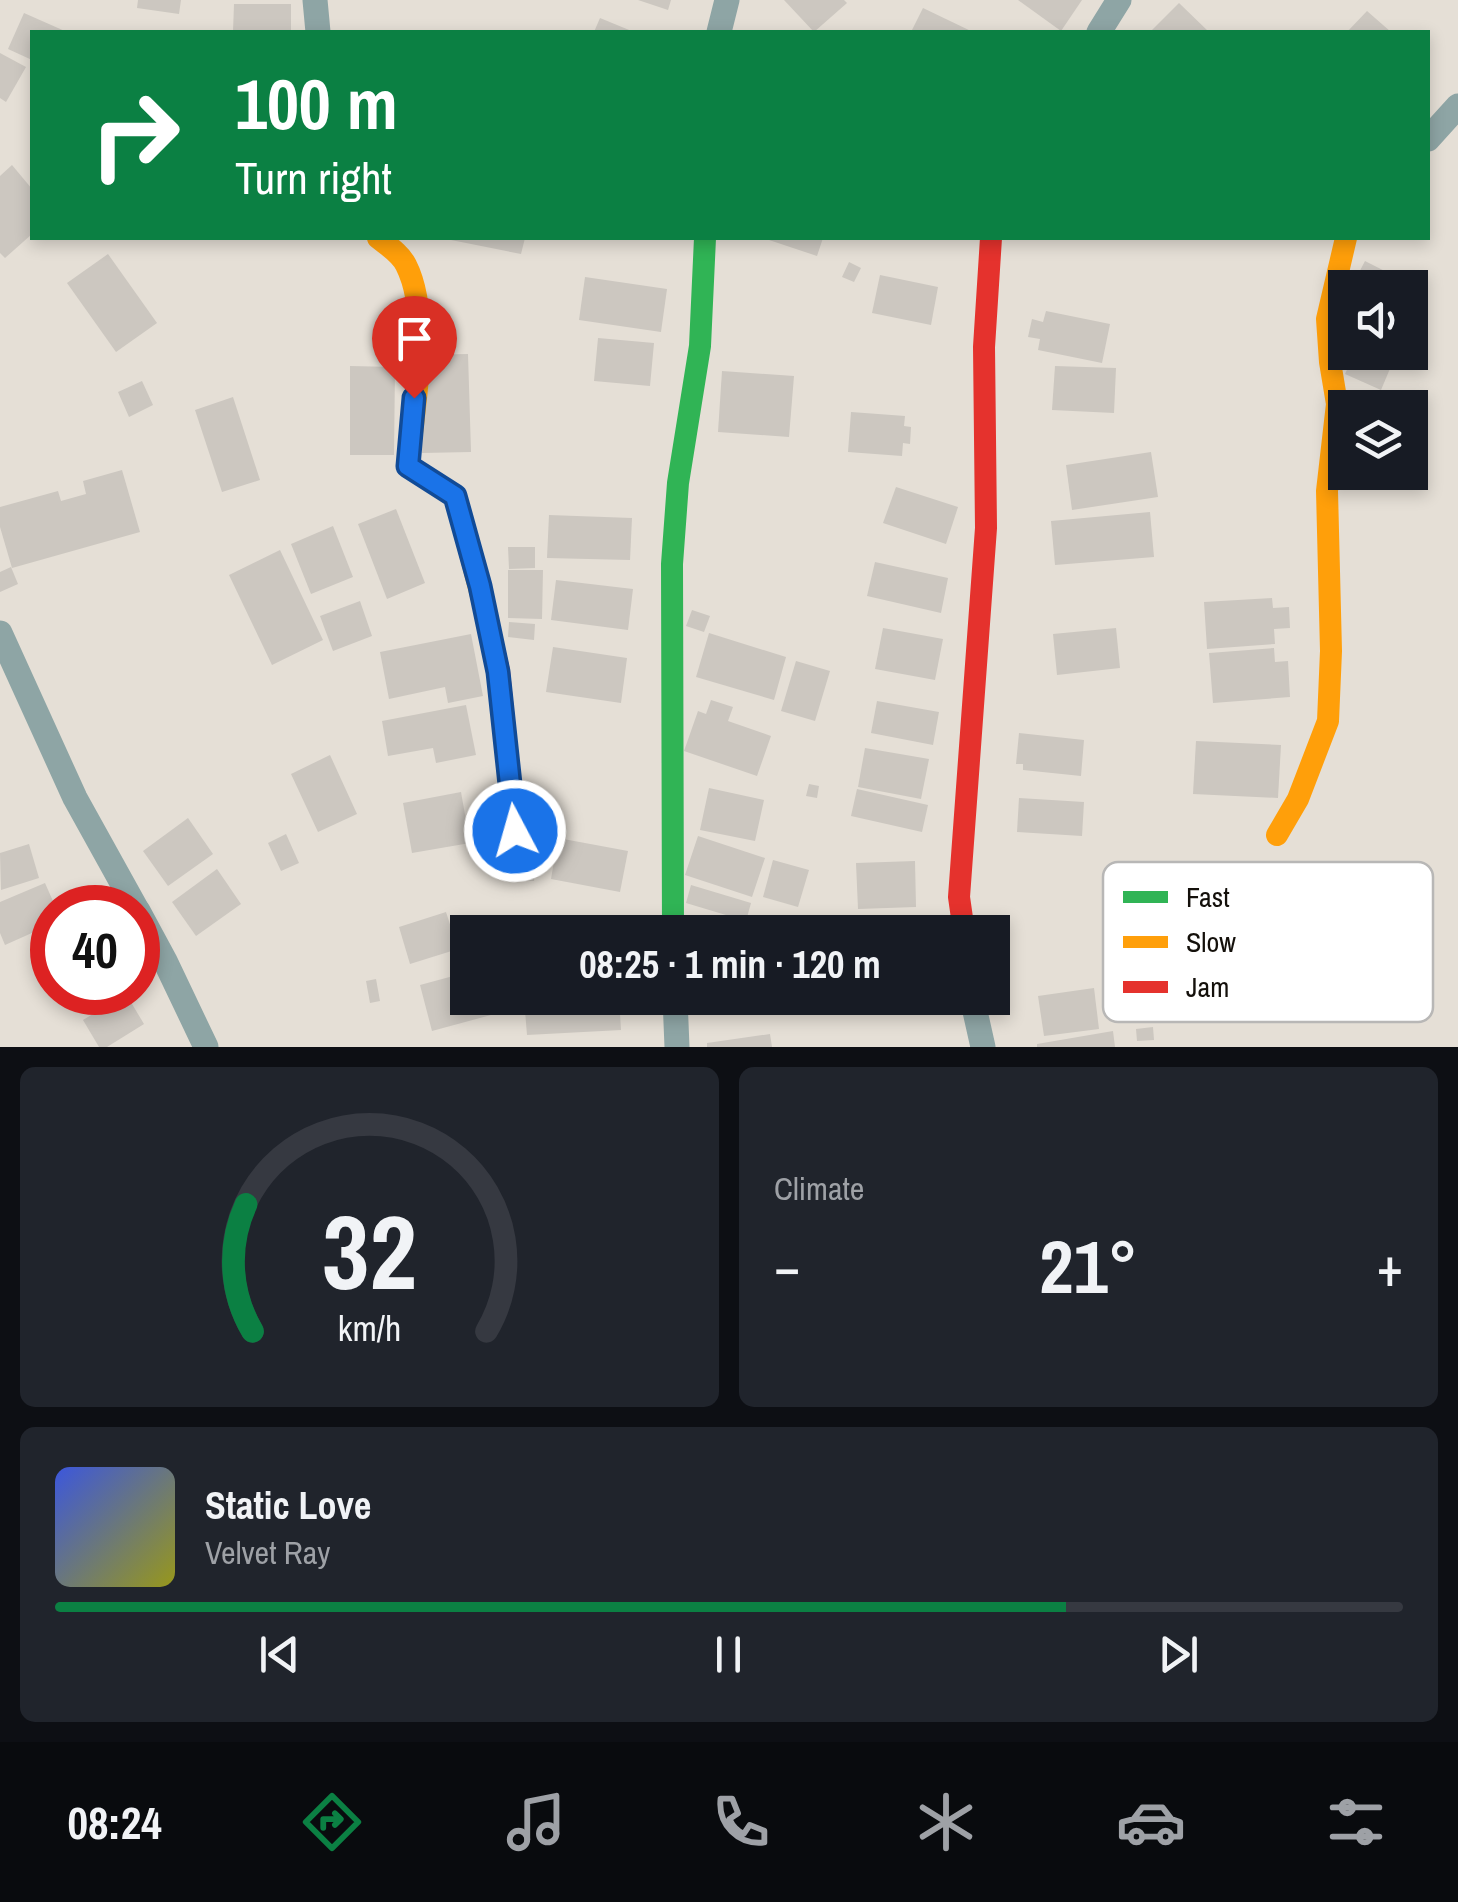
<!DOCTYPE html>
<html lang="en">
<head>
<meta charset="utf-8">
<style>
	:root { --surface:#171b24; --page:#20242c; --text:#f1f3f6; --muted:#9ea1a6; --line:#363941; --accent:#0b8043 }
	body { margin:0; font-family:"Archivo Narrow",sans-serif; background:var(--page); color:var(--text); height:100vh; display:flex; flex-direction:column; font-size:38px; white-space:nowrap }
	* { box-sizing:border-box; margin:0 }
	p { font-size:32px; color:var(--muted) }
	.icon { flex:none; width:55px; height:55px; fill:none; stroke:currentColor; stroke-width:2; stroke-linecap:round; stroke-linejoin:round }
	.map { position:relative; height:1047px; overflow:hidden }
	.sheet { display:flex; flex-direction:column; gap:20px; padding:20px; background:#0d0f14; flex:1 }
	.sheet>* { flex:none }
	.hud { position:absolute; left:30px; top:30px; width:1400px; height:210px; border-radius:0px; box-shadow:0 5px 15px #0003; background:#0b8043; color:#fff; overflow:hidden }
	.buttons { position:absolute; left:1328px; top:270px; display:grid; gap:20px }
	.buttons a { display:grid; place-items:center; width:100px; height:100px; border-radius:0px; background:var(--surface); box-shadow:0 5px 15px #0003; font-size:50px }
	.speed { position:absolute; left:30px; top:885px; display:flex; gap:20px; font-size:50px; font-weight:700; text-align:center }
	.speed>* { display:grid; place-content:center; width:130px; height:130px; border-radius:50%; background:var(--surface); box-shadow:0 5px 15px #0003; line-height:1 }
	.speed .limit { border:15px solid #d22; background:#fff; color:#111 }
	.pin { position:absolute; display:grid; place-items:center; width:85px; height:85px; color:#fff; margin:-102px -42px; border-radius:50% 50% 50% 0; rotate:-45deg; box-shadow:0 0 10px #0007 }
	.pin .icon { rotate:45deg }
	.me { position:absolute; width:110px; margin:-55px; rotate:354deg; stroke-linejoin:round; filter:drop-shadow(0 0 8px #0008) }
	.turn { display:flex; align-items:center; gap:35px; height:210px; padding:0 40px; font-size:45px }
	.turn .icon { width:130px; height:130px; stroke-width:2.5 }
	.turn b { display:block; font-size:70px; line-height:85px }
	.big { font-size:75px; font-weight:800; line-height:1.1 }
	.sheet .widget { flex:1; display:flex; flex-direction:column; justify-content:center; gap:15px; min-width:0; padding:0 35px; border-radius:15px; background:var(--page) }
	.sheet .dial { align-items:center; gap:0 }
	.dial svg { height:260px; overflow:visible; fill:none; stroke:var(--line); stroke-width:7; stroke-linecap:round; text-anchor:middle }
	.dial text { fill:var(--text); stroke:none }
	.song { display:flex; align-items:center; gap:30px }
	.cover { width:120px; height:120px; border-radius:15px; background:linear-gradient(135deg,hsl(230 70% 55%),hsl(60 70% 35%)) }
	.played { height:10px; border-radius:5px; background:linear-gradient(90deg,var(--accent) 75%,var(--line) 75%) }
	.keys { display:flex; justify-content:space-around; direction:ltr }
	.heat { display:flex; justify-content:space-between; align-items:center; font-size:55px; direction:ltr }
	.sheet .tiles { flex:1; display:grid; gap:20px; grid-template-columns:1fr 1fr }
	.widget:last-child { grid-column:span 2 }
	.trip { position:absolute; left:450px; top:915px; width:560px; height:100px; border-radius:0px; background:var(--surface); box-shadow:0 5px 15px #0003; font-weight:800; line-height:100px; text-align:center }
	.menu { display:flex; height:160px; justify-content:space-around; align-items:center; background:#090b0e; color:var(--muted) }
	.menu .icon { width:70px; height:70px }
	.menu .selected { color:var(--accent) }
	.menu b { font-size:45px; color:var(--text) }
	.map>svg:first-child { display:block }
	.building { fill:#ccc7c0 }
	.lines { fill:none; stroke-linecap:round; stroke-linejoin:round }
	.street { stroke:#8ea5a5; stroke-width:25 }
	.fast { stroke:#30b455; stroke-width:22 }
	.slow { stroke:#ff9f0a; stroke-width:22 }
	.jam { stroke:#e5322d; stroke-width:22 }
	.route-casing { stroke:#114b97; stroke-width:25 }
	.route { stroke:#1a73e8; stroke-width:18 }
	.key { fill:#fff; stroke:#b8b7b6; stroke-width:2.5 }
	.key-label { font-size:28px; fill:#14100b }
</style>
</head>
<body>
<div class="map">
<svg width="1458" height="1047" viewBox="0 0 1458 1047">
	<rect width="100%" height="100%" fill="#e5dfd6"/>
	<!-- building -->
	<g class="building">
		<path d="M138 0H181L179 14 137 8Z"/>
		<path d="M638 0H671L668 10Z"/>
		<path d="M784 0H844L847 3 814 32Z"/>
		<path d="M1018 0H1082L1061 31Z"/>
		<path d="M1179 3 1209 32H1150Z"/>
		<path d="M234 4H291V32H233Z"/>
		<path d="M923 8 973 32H911Z"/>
		<path d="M1367 11 1391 32H1347Z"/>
		<path d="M24 13 67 32H32V60L8 49Z"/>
		<path d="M600 18 634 32H594Z"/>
		<path d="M0 53 26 67 6 102 0 98Z"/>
		<path d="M12 165 32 189V234L5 258 0 253V176Z"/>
		<path d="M446 238H525L521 254 446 239Z"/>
		<path d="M763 238H823L817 256Z"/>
		<path d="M108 254 157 323 116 352 67 283Z"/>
		<path d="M1365 261 1422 290 1410 314V288H1351Z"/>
		<path d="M849 262 861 268 854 282 842 277Z"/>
		<path d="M880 275 938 287 931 325 872 313Z"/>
		<path d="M585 277 667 289 661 332 579 320Z"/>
		<path d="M1046 311 1110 324 1102 363 1038 350 1040 339 1028 337 1032 319 1043 322Z"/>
		<path d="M598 338 654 343 650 386 594 381Z"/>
		<path d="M1355 352H1397L1381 390 1345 374Z"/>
		<path d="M468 354 471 452 422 453 419 355Z"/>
		<path d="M350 366 395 367 394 455H350Z"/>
		<path d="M1055 366 1116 368 1114 413 1052 410Z"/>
		<path d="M722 371 794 376 789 437 718 432Z"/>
		<path d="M142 381 153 405 129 417 118 392Z"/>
		<path d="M233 397 260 480 222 492 195 410Z"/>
		<path d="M851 412 905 416 904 426 911 427 910 444 903 443 902 456 848 452Z"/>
		<path d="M1151 452 1158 497 1072 510 1066 465Z"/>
		<path d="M122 470 140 532 12 568 0 527V507L58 491 61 501 86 494 83 481Z"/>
		<path d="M896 487 958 507 946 544 883 523Z"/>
		<path d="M396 509 425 583 387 599 358 524Z"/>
		<path d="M1150 512 1154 557 1055 565 1051 521Z"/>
		<path d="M549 515 632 518 630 560 547 558Z"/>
		<path d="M333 526 353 577 311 594 291 544Z"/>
		<path d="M508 547H535V568L509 569Z"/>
		<path d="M280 550 323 640 272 665 229 575Z"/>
		<path d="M875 562 948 578 941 613 867 596Z"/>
		<path d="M11 567 18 584 0 592V572Z"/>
		<path d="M508 570H543L542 619 508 618Z"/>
		<path d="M556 580 633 589 628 630 551 620Z"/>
		<path d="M1272 598 1273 608 1289 607 1290 628 1274 629 1275 644 1207 649 1204 602Z"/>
		<path d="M360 601 372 636 333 651 320 616Z"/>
		<path d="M692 610 710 616 704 632 686 626Z"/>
		<path d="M509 622 535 624 534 640 508 637Z"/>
		<path d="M883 628 943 639 935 680 875 669Z"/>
		<path d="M1116 628 1120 668 1057 675 1053 634Z"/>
		<path d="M709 633 786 657 774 700 696 677Z"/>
		<path d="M471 634 483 696 448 703 445 687 389 699 380 652Z"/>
		<path d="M553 647 627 658 621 703 546 692Z"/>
		<path d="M1274 648 1275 662 1288 661 1290 697 1213 703 1209 653Z"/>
		<path d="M796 661 830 671 815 721 781 711Z"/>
		<path d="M711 700 733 707 728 721 771 736 757 776 684 751 698 711 706 714Z"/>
		<path d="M877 701 939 712 933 745 871 733Z"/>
		<path d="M466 705 476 755 436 763 433 748 388 756 382 721Z"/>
		<path d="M1019 733 1084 740 1081 776 1023 770V764H1016Z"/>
		<path d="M1196 741 1281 745 1278 798 1193 794Z"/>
		<path d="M865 748 929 759 921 799 858 787Z"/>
		<path d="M330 755 357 814 318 832 291 774Z"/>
		<path d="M809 784 819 786 817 798 806 796Z"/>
		<path d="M709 788 764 800 755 841 700 830Z"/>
		<path d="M857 789 928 805 922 832 851 816Z"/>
		<path d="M461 792 470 843 412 853 403 803Z"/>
		<path d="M1019 798 1084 802 1082 836 1017 832Z"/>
		<path d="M188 818 213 854 168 886 143 851Z"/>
		<path d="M286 834 299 863 281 871 268 843Z"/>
		<path d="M698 836 765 858 752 897 685 875Z"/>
		<path d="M558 838 628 851 620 892 551 879Z"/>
		<path d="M29 844 39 878 1 890 0 853Z"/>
		<path d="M773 860 809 870 798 907 763 897Z"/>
		<path d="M915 861 916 907 858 909 856 863Z"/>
		<path d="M217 869 241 904 196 936 172 902Z"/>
		<path d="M512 870 535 872 534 881 511 880Z"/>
		<path d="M45 883 56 908H52V924L5 945 0 933V902Z"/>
		<path d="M691 885 751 903 746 921 686 903Z"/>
		<path d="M446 912 458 949 410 964 399 927Z"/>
		<path d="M920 916 921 932H854L853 919Z"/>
		<path d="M787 918 816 919 815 932H786Z"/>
		<path d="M468 972V998H486L491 1015 432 1031 420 985Z"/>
		<path d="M376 979 380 1001 370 1003 366 981Z"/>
		<path d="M1094 988 1099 1029 1044 1036 1038 996Z"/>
		<path d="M60 992H92L69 1007Z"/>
		<path d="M126 994 144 1024 107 1047H99L83 1020Z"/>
		<path d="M524 998H619L621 1030 527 1035Z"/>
		<path d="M1153 1027 1154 1040 1137 1041 1136 1029Z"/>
		<path d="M1113 1031 1115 1047H1037V1044Z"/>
		<path d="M770 1034 772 1047H707V1043Z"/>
	</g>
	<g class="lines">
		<!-- street -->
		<g class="street">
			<path d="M315 0 318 32"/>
			<path d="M719 32 727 0"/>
			<path d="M1099 32 1119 0"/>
			<path d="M1428 139 1458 106"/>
			<path d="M0 633 75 798 136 908"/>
			<path d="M138 911 165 961 206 1047"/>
			<path d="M675 998 677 1047"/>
			<path d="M972 998 983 1047"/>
		</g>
		<!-- fast -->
		<path class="fast" d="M673 932 672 564 678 483 700 346 705 238"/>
		<!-- slow -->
		<g class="slow">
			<path d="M378 238C388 246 400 253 406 265 432 316 414 410 408 466L455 496 486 615"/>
			<path d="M1277 835 1298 799 1328 721 1331 651 1327 491 1337 404 1330 362 1327 319 1346 238"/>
		</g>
		<!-- jam -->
		<g class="jam">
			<path d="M486 615 499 671 515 831"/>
			<path d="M964 932 959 897 986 528 984 347 991 238"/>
		</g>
	</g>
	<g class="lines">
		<!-- route casing -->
		<g class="route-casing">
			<path id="route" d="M414 398 408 466 455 496 480 586 498 672 515 831"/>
		</g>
		<!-- route -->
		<use href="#route" class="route"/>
	</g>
	<!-- legend -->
	<rect x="1103" y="862" width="330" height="160" rx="15" class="key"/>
	<rect x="1123" y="891" width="45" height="12" fill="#30b455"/>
	<rect x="1123" y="936" width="45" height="12" fill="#ff9f0a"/>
	<rect x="1123" y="981" width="45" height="12" fill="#e5322d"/>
	<g class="key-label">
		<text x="1186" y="907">Fast</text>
		<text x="1186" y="952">Slow</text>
		<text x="1186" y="997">Jam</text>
	</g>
</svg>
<div class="buttons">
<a><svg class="icon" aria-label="sound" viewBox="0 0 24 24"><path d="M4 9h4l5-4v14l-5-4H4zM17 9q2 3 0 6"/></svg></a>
<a><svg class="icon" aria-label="layers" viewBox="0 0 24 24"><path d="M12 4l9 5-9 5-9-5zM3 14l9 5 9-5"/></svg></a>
</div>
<div class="speed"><div class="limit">40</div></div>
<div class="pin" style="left:414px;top:398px;background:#d93025"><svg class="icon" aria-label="arrive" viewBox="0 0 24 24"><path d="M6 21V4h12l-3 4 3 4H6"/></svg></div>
<svg class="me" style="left:515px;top:831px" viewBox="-20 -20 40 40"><circle r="17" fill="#1a73e8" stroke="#fff" stroke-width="3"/><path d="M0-11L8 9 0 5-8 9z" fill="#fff"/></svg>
<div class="trip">08:25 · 1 min · 120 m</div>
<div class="hud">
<div class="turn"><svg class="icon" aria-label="right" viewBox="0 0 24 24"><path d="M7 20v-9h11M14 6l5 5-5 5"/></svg><div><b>100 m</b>Turn right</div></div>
</div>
</div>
<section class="sheet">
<div class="tiles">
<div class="widget dial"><svg viewBox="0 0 100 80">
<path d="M14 69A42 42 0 1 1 86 69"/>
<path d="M14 69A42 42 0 0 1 12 30" stroke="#0b8043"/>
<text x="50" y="56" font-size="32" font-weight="700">32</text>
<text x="50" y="72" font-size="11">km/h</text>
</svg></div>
<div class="widget"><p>Climate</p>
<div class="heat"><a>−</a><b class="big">21°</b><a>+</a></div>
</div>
<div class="widget">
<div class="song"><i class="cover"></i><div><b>Static Love</b><p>Velvet Ray</p></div></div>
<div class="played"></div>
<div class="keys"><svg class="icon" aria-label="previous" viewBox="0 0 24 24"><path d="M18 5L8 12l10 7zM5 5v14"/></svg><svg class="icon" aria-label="pause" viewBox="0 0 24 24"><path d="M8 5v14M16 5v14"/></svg><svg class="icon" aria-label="next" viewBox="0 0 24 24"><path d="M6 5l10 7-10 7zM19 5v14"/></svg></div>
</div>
</div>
</section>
<nav class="menu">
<b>08:24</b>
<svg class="icon selected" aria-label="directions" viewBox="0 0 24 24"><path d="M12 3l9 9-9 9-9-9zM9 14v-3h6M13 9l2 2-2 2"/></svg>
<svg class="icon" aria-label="music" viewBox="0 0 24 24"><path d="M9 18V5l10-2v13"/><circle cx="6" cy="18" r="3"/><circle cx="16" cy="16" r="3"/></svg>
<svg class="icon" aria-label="phone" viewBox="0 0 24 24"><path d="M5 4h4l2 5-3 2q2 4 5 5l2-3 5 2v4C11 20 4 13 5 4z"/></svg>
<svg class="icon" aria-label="climate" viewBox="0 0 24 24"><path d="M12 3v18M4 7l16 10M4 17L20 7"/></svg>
<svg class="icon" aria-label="car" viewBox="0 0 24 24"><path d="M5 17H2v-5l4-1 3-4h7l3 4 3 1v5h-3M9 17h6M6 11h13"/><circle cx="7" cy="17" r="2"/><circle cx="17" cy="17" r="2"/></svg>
<svg class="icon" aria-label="filters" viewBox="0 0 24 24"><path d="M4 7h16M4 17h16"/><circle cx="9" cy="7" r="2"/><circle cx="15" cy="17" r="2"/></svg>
</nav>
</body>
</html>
